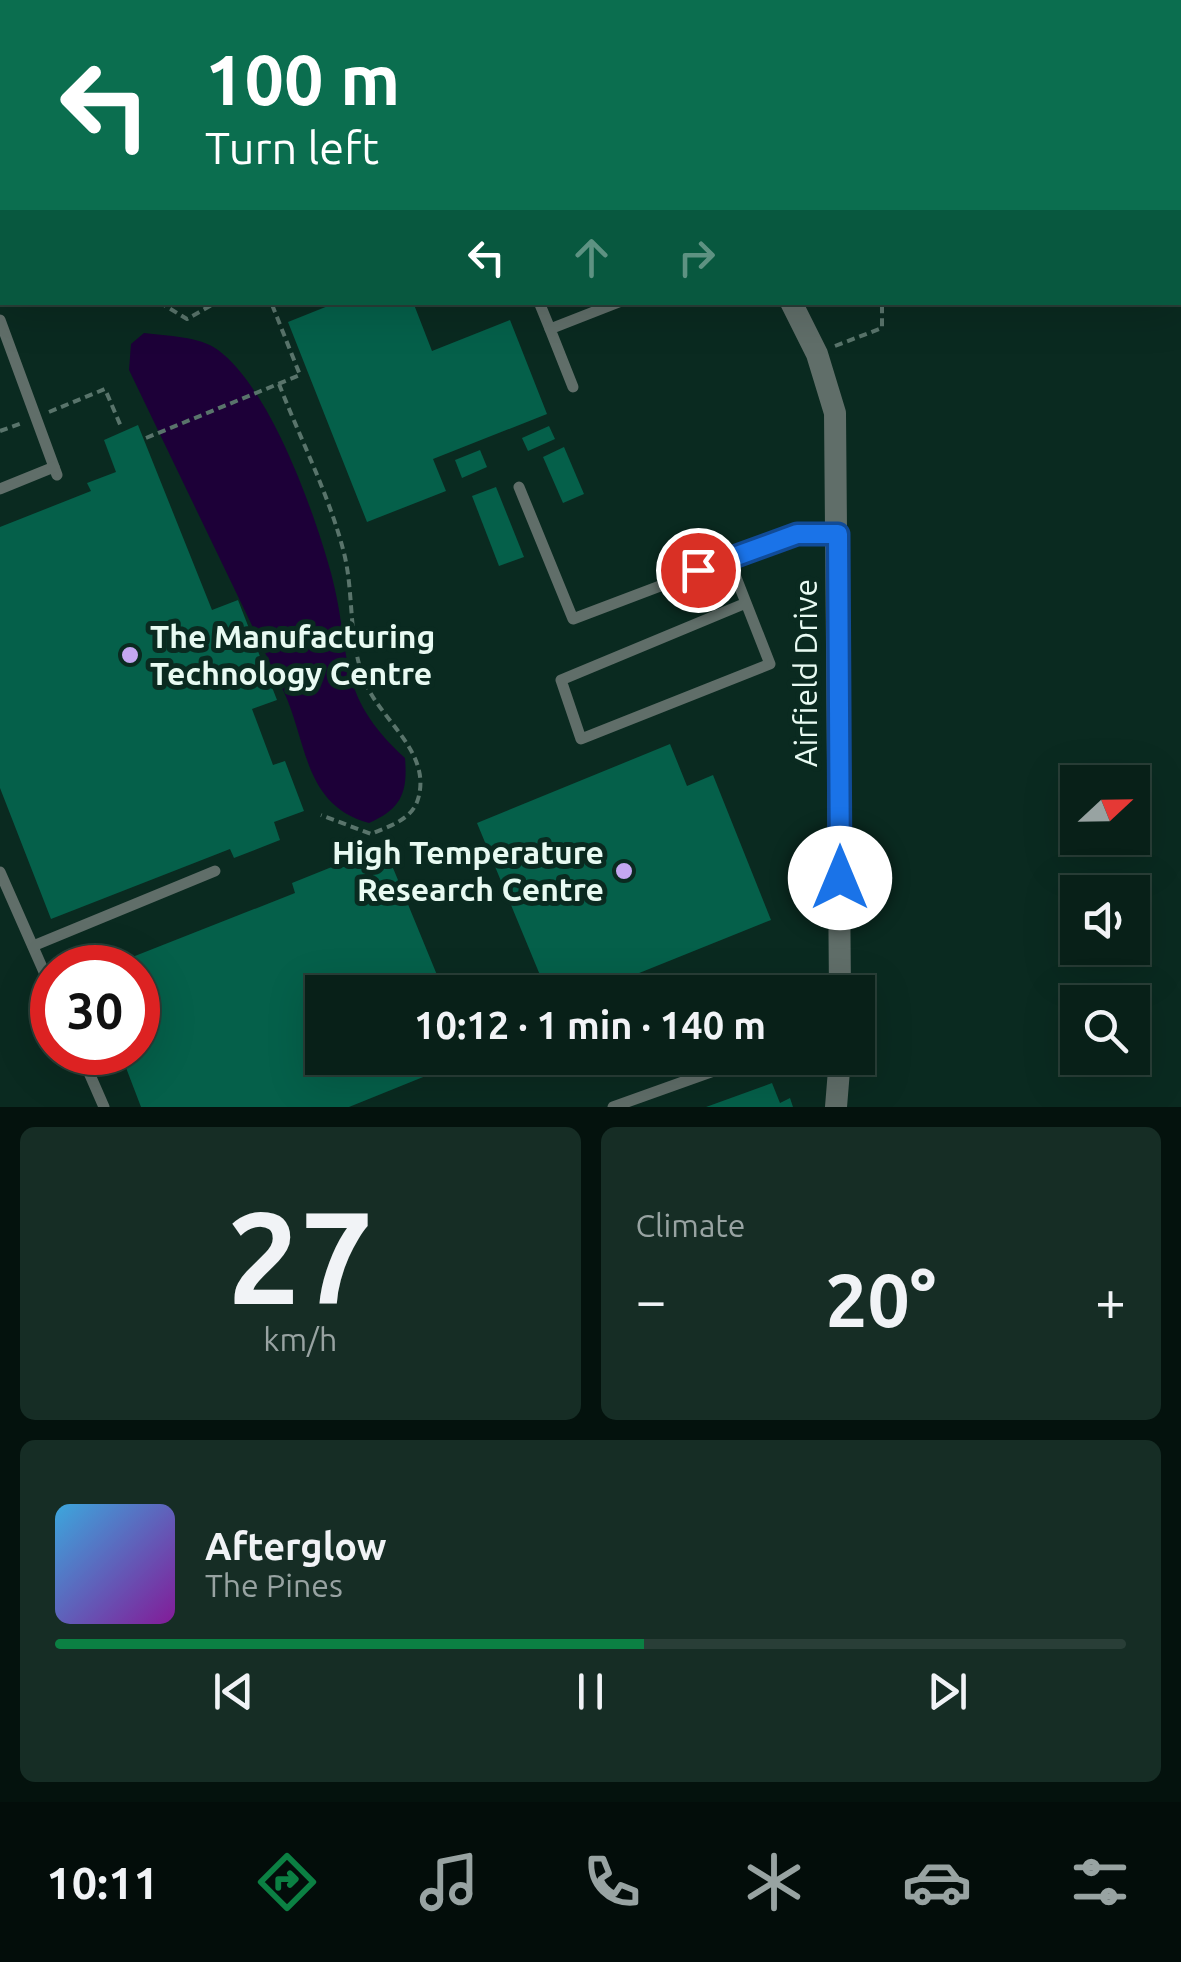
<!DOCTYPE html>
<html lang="en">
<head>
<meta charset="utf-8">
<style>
	:root { --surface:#082018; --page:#162d25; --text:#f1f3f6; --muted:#98a3a2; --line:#293e37; --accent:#0b8043 }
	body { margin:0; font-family:Ubuntu,sans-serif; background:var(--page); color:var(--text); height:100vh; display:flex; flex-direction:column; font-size:38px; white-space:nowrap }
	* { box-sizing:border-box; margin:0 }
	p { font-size:32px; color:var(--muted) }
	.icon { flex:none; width:55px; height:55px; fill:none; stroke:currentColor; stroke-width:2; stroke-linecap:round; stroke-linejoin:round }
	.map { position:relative; height:1107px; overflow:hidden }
	.details { display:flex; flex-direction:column; gap:20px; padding:20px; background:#04120d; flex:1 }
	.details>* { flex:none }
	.guide { position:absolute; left:0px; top:0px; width:1182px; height:305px; box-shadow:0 10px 40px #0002,0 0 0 2px var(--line); background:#0b6e4f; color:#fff; overflow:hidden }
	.needle { width:65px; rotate:68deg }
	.buttons { position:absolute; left:1060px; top:765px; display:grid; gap:20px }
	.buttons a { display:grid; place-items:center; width:90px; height:90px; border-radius:0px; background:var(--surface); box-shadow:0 10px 40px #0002,0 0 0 2px var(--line); font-size:50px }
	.speed { position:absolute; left:30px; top:945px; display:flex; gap:20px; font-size:50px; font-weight:700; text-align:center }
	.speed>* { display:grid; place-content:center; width:130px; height:130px; border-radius:50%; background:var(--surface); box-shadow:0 10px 40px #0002,0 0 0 2px var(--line); line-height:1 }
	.speed .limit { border:15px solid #d22; background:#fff; color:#111 }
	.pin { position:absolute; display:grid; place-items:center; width:85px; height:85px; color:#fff; margin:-42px; border:5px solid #fff; border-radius:50%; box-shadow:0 2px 10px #0007 }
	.me { position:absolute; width:110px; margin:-55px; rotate:0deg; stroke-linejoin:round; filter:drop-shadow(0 0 8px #0008) }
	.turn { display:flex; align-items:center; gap:35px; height:210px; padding:0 40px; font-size:45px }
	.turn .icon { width:130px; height:130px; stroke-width:2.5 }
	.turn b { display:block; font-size:70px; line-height:85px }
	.lanes { display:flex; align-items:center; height:95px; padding:0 40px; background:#0003; justify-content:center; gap:50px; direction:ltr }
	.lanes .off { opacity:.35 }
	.big { font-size:75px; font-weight:700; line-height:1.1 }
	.details .tile { flex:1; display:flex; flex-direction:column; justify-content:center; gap:15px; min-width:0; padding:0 35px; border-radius:15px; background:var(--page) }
	.details .dial { align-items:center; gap:0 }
	.dial b { font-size:130px; line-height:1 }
	.song { display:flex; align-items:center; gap:30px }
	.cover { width:120px; height:120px; border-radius:15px; background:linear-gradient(135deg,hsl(200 70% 55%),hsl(290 70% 35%)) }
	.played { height:10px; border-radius:5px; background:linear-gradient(90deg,var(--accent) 55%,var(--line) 55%) }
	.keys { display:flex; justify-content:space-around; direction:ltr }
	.heat { display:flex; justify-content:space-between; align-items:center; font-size:55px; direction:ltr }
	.details .tiles { flex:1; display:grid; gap:20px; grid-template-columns:1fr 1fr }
	.tile:last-child { grid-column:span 2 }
	.trip { position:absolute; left:305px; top:975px; width:570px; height:100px; border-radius:0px; background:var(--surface); box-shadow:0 10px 40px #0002,0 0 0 2px var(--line); font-weight:700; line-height:100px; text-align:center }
	.menu { display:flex; height:160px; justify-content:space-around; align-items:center; background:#030d0a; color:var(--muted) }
	.menu .icon { width:70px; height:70px }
	.menu .active { color:var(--accent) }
	.menu b { font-size:45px; color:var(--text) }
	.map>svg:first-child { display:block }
	.water { fill:#1d0038 }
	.building { fill:#05604a }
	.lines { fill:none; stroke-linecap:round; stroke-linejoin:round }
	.path { stroke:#59746b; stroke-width:4; stroke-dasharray:8 5; stroke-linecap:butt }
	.lane { stroke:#606e69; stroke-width:11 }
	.street { stroke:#606e69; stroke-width:22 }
	.route-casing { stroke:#114b97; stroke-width:25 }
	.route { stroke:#1a73e8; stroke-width:18 }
	.poi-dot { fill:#c4a7f1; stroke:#0a2a20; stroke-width:4 }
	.labels { text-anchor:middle; stroke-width:10; stroke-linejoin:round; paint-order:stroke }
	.poi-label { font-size:32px; font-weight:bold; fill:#e8faf2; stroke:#0a2a20; text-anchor:start }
	.street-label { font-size:32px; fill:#e8faf2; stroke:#0a2a20 }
</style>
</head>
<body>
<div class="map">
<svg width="1181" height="1107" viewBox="0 0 1181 1107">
	<rect width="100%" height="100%" fill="#0a2a20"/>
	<!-- water -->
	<path class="water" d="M144 333C167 336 199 336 218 350 270 388 314 511 331 573 353 656 334 693 405 758 408 793 401 809 369 823 304 805 308 745 284 692L129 370 131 344Z"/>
	<!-- building -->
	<g class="building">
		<path d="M338 302H413L432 351 510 320 547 414 433 459 446 491 367 522 288 322Z"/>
		<path d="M138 425 212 610 238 600 277 700 252 709 273 765 285 761 304 811 274 822 280 840 234 858 230 849 51 919 0 788V527L91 491 87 483 116 472 104 440Z"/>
		<path d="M549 426 555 439 528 451 522 438Z"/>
		<path d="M564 447 584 494 563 503 543 457Z"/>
		<path d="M480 450 487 467 462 478 455 460Z"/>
		<path d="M496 487 524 557 499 566 472 496Z"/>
		<path d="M670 744 687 786 713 775 771 920 592 992H547L477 823Z"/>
		<path d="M384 846 444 992H322V1058H433L438 1071 349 1107H141L120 1052H138V968L107 967 295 893 292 883Z"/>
		<path d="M772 1083 780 1103 790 1098 793 1107H706Z"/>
	</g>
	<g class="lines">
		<!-- path -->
		<g class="path">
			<path d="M154 0 155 2"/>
			<path d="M1156 2V0"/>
			<path d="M159 302 187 319 217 302"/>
			<path d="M835 346 882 328V302"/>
			<path d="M279 384C300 438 328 493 343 549 355 593 347 641 366 684 382 721 432 753 418 799 412 820 389 826 371 834L321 815"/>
			<path d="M49 412 105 389 122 429"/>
			<path d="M0 431 22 423"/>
			<path d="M146 438 300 375 271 302"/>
		</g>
		<!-- lane -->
		<g class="lane">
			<path d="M442 0V2"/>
			<path d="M828 0V2"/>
			<path d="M539 302 550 329"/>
			<path d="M0 320 57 475"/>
			<path d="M573 387 550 329 619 302"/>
			<path d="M519 487 573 619 797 534H838"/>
			<path d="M0 489 54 467"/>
			<path d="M728 557 770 664 581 739 561 680 746 603"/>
			<path d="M0 872 52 990"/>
			<path d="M33 946 215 871"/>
			<path d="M80 1052 104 1107"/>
			<path d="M613 1107 750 1058"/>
		</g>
		<!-- street -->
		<g class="street">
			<path d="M88 0V2"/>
			<path d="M118 0V2"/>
			<path d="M0 273H2"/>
			<path d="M791 302 817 354 835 413 840 992"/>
			<path d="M836 1107 840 1058"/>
		</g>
	</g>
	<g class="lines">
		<!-- route casing -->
		<g class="route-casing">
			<path id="route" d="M698 570 797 534H838L840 878"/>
		</g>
		<!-- route -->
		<use href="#route" class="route"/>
	</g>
	<!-- markers -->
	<g class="poi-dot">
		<circle cx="130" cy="655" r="10"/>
		<circle cx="624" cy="871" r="10"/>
	</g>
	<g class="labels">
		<!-- poi labels -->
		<g class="poi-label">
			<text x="150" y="648">The Manufacturing<tspan x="150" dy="37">Technology Centre</tspan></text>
			<text x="604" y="864" text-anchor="end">High Temperature<tspan x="604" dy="37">Research Centre</tspan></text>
		</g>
		<!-- street labels -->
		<g class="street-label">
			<text transform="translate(806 673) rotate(-90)" y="11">Airfield Drive</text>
		</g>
	</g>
</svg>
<div class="buttons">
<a><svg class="needle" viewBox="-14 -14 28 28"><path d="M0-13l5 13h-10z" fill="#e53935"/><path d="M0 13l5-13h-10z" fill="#98a3a2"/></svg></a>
<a><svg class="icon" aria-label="sound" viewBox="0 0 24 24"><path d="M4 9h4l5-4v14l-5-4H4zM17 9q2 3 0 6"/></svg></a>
<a><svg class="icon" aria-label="search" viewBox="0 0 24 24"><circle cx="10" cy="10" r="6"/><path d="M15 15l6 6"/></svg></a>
</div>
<div class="speed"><div class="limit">30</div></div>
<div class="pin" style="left:698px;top:570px;background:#d93025"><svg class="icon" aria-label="arrive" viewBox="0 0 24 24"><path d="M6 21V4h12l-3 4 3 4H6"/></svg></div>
<svg class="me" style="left:840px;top:878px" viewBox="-20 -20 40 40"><circle r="19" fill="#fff"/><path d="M0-13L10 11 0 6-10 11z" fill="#1a73e8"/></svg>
<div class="trip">10:12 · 1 min · 140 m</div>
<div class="guide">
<div class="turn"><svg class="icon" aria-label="left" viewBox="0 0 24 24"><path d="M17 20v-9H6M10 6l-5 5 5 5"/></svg><div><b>100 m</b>Turn left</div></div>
<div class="lanes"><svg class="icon" aria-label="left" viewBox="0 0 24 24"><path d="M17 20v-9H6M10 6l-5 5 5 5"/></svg><svg class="icon off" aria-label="ahead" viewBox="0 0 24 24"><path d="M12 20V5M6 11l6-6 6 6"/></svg><svg class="icon off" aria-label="right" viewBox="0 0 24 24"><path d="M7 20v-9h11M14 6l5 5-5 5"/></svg></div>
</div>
</div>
<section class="details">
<div class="tiles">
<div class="tile dial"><b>27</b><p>km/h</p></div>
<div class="tile"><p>Climate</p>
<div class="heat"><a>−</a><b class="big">20°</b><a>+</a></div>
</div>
<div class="tile">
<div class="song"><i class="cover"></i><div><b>Afterglow</b><p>The Pines</p></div></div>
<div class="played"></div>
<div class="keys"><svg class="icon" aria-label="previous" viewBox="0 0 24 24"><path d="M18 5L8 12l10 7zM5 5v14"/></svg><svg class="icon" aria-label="pause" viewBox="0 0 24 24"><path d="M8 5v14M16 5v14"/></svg><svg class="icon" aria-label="next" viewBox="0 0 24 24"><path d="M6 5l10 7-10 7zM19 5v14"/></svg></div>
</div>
</div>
</section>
<nav class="menu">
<b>10:11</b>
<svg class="icon active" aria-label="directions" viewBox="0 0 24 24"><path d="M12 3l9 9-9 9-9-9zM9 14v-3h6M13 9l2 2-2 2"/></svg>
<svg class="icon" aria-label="music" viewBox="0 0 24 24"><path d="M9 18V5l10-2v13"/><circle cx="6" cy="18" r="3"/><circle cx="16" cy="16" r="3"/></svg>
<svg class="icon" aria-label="phone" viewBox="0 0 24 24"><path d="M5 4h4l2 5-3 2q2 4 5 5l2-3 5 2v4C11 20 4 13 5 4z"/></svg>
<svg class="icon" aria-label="climate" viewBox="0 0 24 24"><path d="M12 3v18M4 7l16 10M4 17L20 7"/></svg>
<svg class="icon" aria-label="car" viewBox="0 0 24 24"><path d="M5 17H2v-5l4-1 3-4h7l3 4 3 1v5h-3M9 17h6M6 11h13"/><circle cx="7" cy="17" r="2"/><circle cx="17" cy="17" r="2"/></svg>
<svg class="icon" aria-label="filters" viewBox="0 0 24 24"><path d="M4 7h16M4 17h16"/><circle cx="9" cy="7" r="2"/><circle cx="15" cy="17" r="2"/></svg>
</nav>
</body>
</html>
